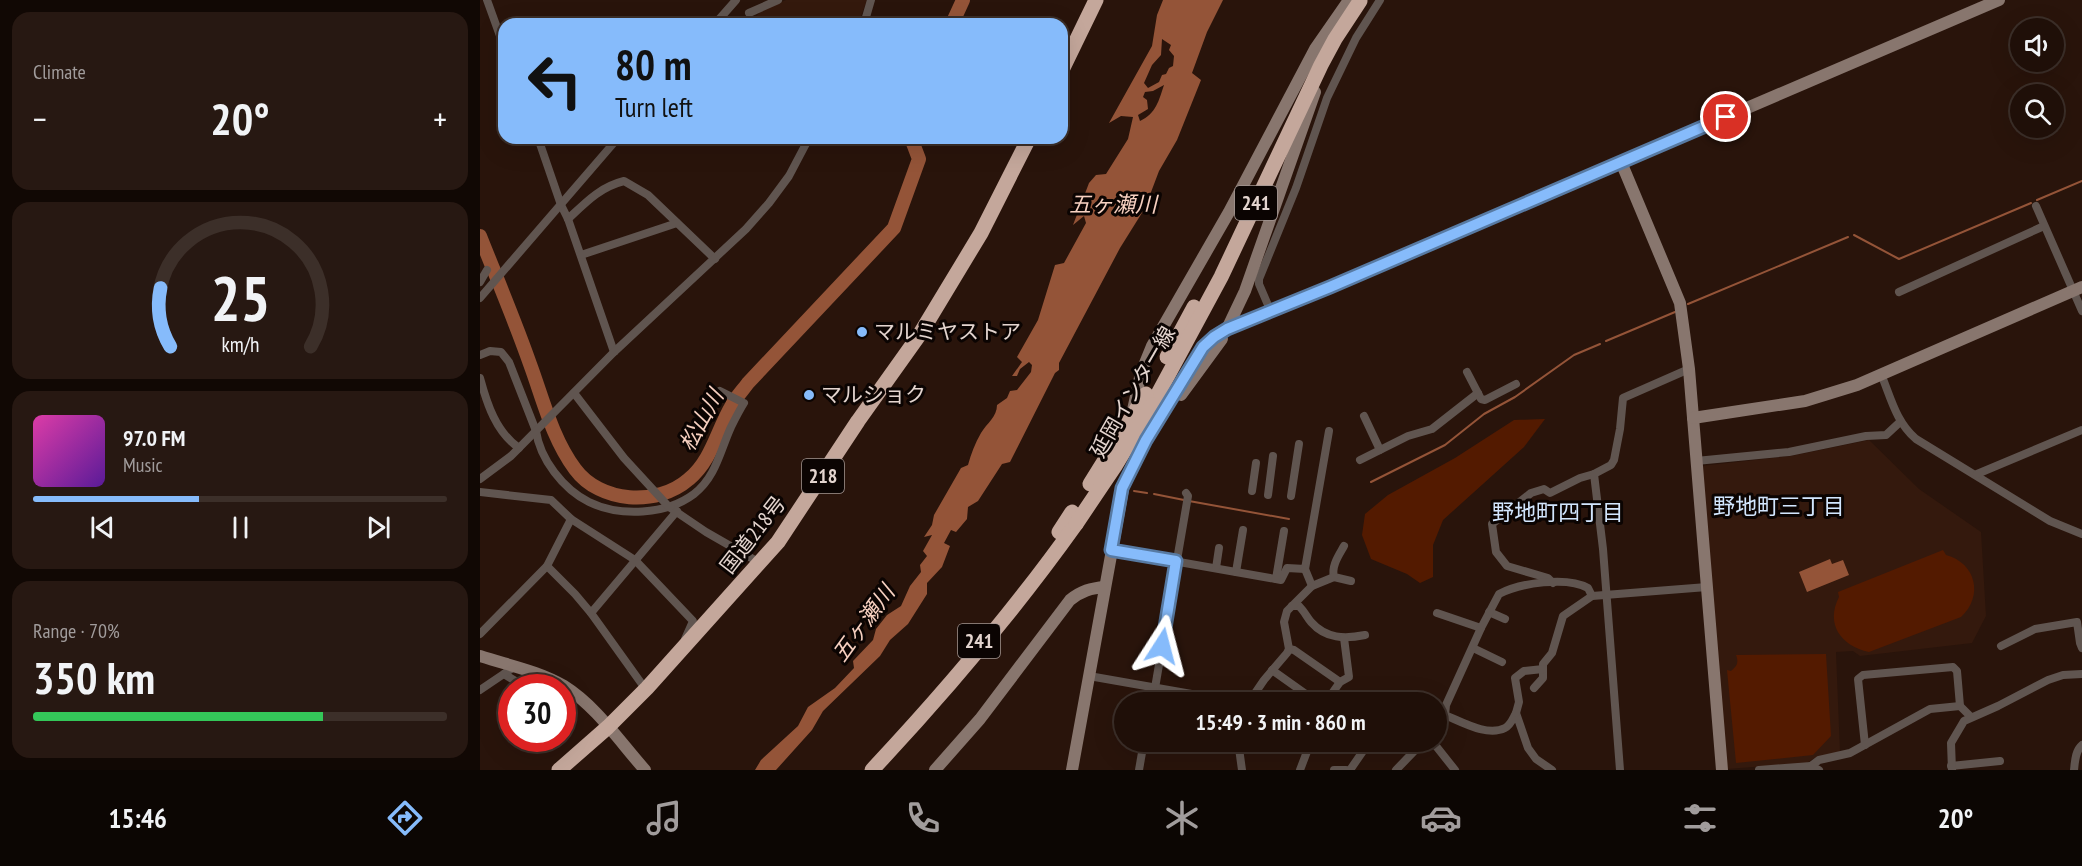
<!DOCTYPE html>
<html lang="en">
<head>
<meta charset="utf-8">
<style>
	:root { --surface:#1f0f08; --page:#271812; --text:#f1f3f6; --muted:#a19c9c; --line:#3c2f29; --accent:#86bbfb }
	body { margin:0; font-family:"PT Sans Narrow","Noto Sans JP",sans-serif; background:var(--page); color:var(--text); height:100vh; display:flex; flex-direction:column; font-size:22px; white-space:nowrap }
	* { box-sizing:border-box; margin:0 }
	p { font-size:20px; color:var(--muted) }
	.icon { flex:none; width:33px; height:33px; fill:none; stroke:currentColor; stroke-width:2; stroke-linecap:round; stroke-linejoin:round }
	.map { position:relative; flex:1; overflow:hidden }
	.panel { display:flex; flex-direction:column; gap:12px; padding:12px; background:#110804; width:480px }
	.panel>* { flex:none }
	.top-card { position:absolute; left:18px; top:18px; width:570px; height:126px; border-radius:18px; box-shadow:0 6px 24px #0002,0 0 0 2px var(--line); background:#86bbfb; color:#111; overflow:hidden }
	.fabs { position:absolute; left:1530px; top:18px; display:grid; gap:12px }
	.fabs a { display:grid; place-items:center; width:54px; height:54px; border-radius:50%; background:var(--surface); box-shadow:0 6px 24px #0002,0 0 0 2px var(--line); font-size:30px }
	.speed { position:absolute; left:18px; top:674px; display:flex; gap:12px; font-size:30px; font-weight:700; text-align:center }
	.speed>* { display:grid; place-content:center; width:78px; height:78px; border-radius:50%; background:var(--surface); box-shadow:0 6px 24px #0002,0 0 0 2px var(--line); line-height:1 }
	.speed .limit { border:9px solid #d22; background:#fff; color:#111 }
	.pin { position:absolute; display:grid; place-items:center; width:51px; height:51px; color:#fff; margin:-26px; border:3px solid #fff; border-radius:50%; box-shadow:0 2px 6px #0007 }
	.me { position:absolute; width:66px; margin:-33px; rotate:9deg; stroke-linejoin:round; filter:drop-shadow(0 0 4px #0008) }
	.turn { display:flex; align-items:center; gap:21px; height:126px; padding:0 18px; font-size:27px }
	.turn .icon { width:78px; height:78px; stroke-width:2.5 }
	.turn b { display:block; font-size:42px; line-height:51px }
	.big { font-size:45px; font-weight:700; line-height:1.1 }
	.panel .widget { flex:1; display:flex; flex-direction:column; justify-content:center; gap:9px; min-width:0; padding:0 21px; border-radius:18px; background:var(--page) }
	.panel .dial { align-items:center; gap:0 }
	.dial svg { height:156px; overflow:visible; fill:none; stroke:var(--line); stroke-width:7; stroke-linecap:round; text-anchor:middle }
	.dial text { fill:var(--text); stroke:none }
	.song { display:flex; align-items:center; gap:18px }
	.cover { width:72px; height:72px; border-radius:9px; background:linear-gradient(135deg,hsl(320 70% 55%),hsl(270 70% 35%)) }
	.played { height:6px; border-radius:3px; background:linear-gradient(90deg,var(--accent) 40%,var(--line) 40%) }
	.keys { display:flex; justify-content:space-around; direction:ltr }
	.heat { display:flex; justify-content:space-between; align-items:center; font-size:33px; direction:ltr }
	.charge { height:9px; border-radius:4px; background:linear-gradient(90deg,#34c759 70%,var(--line) 0) }
	.trip { position:absolute; left:634px; top:692px; width:333px; height:60px; border-radius:30px; background:var(--surface); box-shadow:0 6px 24px #0002,0 0 0 2px var(--line); font-weight:700; line-height:60px; text-align:center }
	.dock { display:flex; height:96px; justify-content:space-around; align-items:center; background:#0c0603; color:var(--muted) }
	.dock .icon { width:42px; height:42px }
	.dock .selected { color:var(--accent) }
	.dock b { font-size:27px; color:var(--text) }
	main { display:flex; flex:1; min-height:0 }
	.map>svg:first-child { display:block }
	.built { fill:#34190d }
	.green { fill:#531a00 }
	.water { fill:#945438; fill-rule:evenodd }
	.lines { fill:none; stroke-linecap:round; stroke-linejoin:round }
	.stream { stroke:#945438; stroke-width:2 }
	.river { stroke:#945438; stroke-width:14 }
	.street { stroke:#605550; stroke-width:8 }
	.secondary { stroke:#88766e; stroke-width:12 }
	.highway { stroke:#c4a79b; stroke-width:15 }
	.highway-bridge { stroke:#c4a79b; stroke-width:15 }
	.route-casing { stroke:#577aa3; stroke-width:15 }
	.route { stroke:#86bbfb; stroke-width:10 }
	.poi-dot { fill:#86bbfb; stroke:#0b0402; stroke-width:2 }
	.labels { text-anchor:middle; stroke-width:6; stroke-linejoin:round; paint-order:stroke }
	.shield { fill:#0b0402; stroke:#a39692; stroke-width:1.5 }
	.shield-label { font-size:20px; font-weight:bold; fill:#e4d5cf }
	.poi-label { font-size:21px; fill:#e4d5cf; stroke:#0b0402; text-anchor:start }
	.street-label { font-size:21px; fill:#e4d5cf; stroke:#0b0402 }
	.water-label { font-size:22px; font-style:italic; fill:#f7d0c0; stroke:#0b0402 }
	.neighbourhood-label { font-size:22px; fill:#d2e6fe; stroke:#0b0402 }
</style>
</head>
<body>
<main>
<section class="panel">
<div class="widget"><p>Climate</p>
<div class="heat"><a>−</a><b class="big">20°</b><a>+</a></div>
</div>
<div class="widget dial"><svg viewBox="0 0 100 80">
<path d="M14 69A42 42 0 1 1 86 69"/>
<path d="M14 69A42 42 0 0 1 9 39" stroke="#86bbfb"/>
<text x="50" y="56" font-size="32" font-weight="700">25</text>
<text x="50" y="72" font-size="11">km/h</text>
</svg></div>
<div class="widget">
<div class="song"><i class="cover"></i><div><b>97.0 FM</b><p>Music</p></div></div>
<div class="played"></div>
<div class="keys"><svg class="icon" aria-label="previous" viewBox="0 0 24 24"><path d="M18 5L8 12l10 7zM5 5v14"/></svg><svg class="icon" aria-label="pause" viewBox="0 0 24 24"><path d="M8 5v14M16 5v14"/></svg><svg class="icon" aria-label="next" viewBox="0 0 24 24"><path d="M6 5l10 7-10 7zM19 5v14"/></svg></div>
</div>
<div class="widget"><p>Range · 70%</p><b class="big">350 km</b><div class="charge"></div></div>
</section>
<div class="map">
<svg width="1602" height="770" viewBox="0 0 1602 770">
	<rect width="100%" height="100%" fill="#29140b"/>
	<!-- built -->
	<g class="built">
		<path d="M306 0H387L378 24H276L272 21 281 11Z"/>
		<path d="M1389 440 1439 489 1501 532 1506 616 1492 643 1380 656 1373 651 1356 652 1360 752 1333 759 1327 763 1247 769 1221 466 1311 456Z"/>
	</g>
	<!-- green -->
	<g class="green">
		<path d="M1065 419 1044 447 963 520 953 545V577L940 583 927 574 891 559 882 535 885 514 908 495 975 458 1034 420Z"/>
		<path d="M1463 550 1466 555C1496 563 1504 596 1481 617L1389 652C1361 646 1345 624 1359 597L1358 592Z"/>
		<path d="M1346 654 1351 736 1333 755 1256 763 1247 670 1251 671C1257 666 1259 663 1256 655Z"/>
	</g>
	<!-- water -->
	<g class="water">
		<path d="M683 0H743L727 32 712 73 721 80 697 140 679 171 665 208 640 248 579 363V370L575 373 530 462 522 464 498 501 488 507 487 519 476 532 471 530 464 543 470 546 462 567 447 583V594L428 624 410 640 400 656 343 711 332 730 296 770H275L281 760 318 726 328 707 355 688 374 668 373 661 393 640 396 629 407 615 421 606 430 586 441 572 440 565 447 556 443 551 452 535 444 537 452 525 454 515 481 468 488 465C491 454 495 443 501 433 507 423 517 417 517 405L527 398 530 391 537 390 551 372 552 365 549 362 540 369 537 376H532L542 362 537 357 558 320 575 265 584 263 606 223 604 216 593 225 609 183 616 175 626 174 648 139 653 117 641 116 629 123 672 46 677 15ZM682 39 691 45 689 50 694 56 693 66 689 68 686 74 682 75 679 82 668 88 664 83 672 65 681 55ZM684 85C679 100 676 114 660 121L658 115 668 109 667 100 663 97 665 92 673 91Z"/>
		<path d="M1350 559 1352 564 1363 560 1369 575 1327 592 1319 572Z"/>
	</g>
	<g class="lines">
		<!-- stream -->
		<g class="stream">
			<path d="M1557 200 1602 181"/>
			<path d="M1374 235 1419 259 1551 203"/>
			<path d="M1208 304 1368 237"/>
			<path d="M1126 341 1195 312"/>
			<path d="M891 482 965 445 1004 414 1035 397 1094 355 1120 344"/>
			<path d="M654 491 667 493"/>
			<path d="M674 494 704 500"/>
			<path d="M709 501 809 519"/>
		</g>
		<!-- river -->
		<g class="river">
			<path d="M472 24 483 0"/>
			<path d="M0 236C17 279 35 321 50 364 63 399 72 438 95 469 120 503 177 507 209 479 232 460 237 430 252 405 256 397 263 390 268 383L414 228 439 159 431 138"/>
		</g>
		<!-- street -->
		<g class="street">
			<path d="M7 0 24 47"/>
			<path d="M269 13 298 0"/>
			<path d="M235 24 256 0"/>
			<path d="M384 24 391 0"/>
			<path d="M58 138 81 205 88 219 134 352"/>
			<path d="M1556 206 1602 311"/>
			<path d="M88 219C106 202 120 187 144 181L168 195 235 259"/>
			<path d="M101 255 197 223"/>
			<path d="M0 282 7 270"/>
			<path d="M1419 292 1564 226"/>
			<path d="M0 298 138 138"/>
			<path d="M791 312 779 284V279L816 188 847 98 876 38 900 0"/>
			<path d="M0 355 10 351 21 352 29 362 56 431C60 459 83 489 109 502 140 517 186 515 214 494 236 477 240 451 251 427 255 419 259 411 264 403L240 391"/>
			<path d="M987 372 1001 399 1005 400 1036 384"/>
			<path d="M1401 374C1411 398 1416 422 1436 439L1570 521 1602 534"/>
			<path d="M0 378C7 404 16 432 39 448"/>
			<path d="M94 393 144 458 189 507 226 532 280 563"/>
			<path d="M884 416 900 450"/>
			<path d="M880 460 928 436 952 429 998 393"/>
			<path d="M1216 461 1309 452 1386 436 1406 435 1420 422"/>
			<path d="M1497 474 1602 430"/>
			<path d="M0 479 31 456 134 352 266 229 289 203 309 176 329 138"/>
			<path d="M772 491 776 463"/>
			<path d="M0 492 71 500 91 519 67 566 0 634"/>
			<path d="M788 495 793 456"/>
			<path d="M811 496 819 444"/>
			<path d="M91 519 155 560 213 621 205 639"/>
			<path d="M864 546C859 555 851 566 854 577L871 581"/>
			<path d="M631 550 801 580 807 568 825 569 849 431"/>
			<path d="M67 566 95 594 111 613 164 687 167 688"/>
			<path d="M736 568 739 548"/>
			<path d="M825 569 832 586"/>
			<path d="M756 572 763 530"/>
			<path d="M796 579 804 531"/>
			<path d="M1073 583 1068 578 1027 566 1016 552 1012 524 1051 493 1064 489 1070 493 1100 478 1114 474"/>
			<path d="M812 606H819C824 611 827 617 831 622 846 639 865 639 885 635"/>
			<path d="M1009 612 1025 619"/>
			<path d="M111 613 197 511"/>
			<path d="M957 613 1001 628"/>
			<path d="M1521 646 1555 629 1597 622 1600 643 1602 648"/>
			<path d="M993 648 1022 662"/>
			<path d="M809 649 814 650 860 682"/>
			<path d="M792 670 837 702"/>
			<path d="M24 674 45 687"/>
			<path d="M609 676 757 702"/>
			<path d="M675 688 708 496 706 493"/>
			<path d="M1054 688 1063 678V664L1072 653 1083 616 1112 596 1227 587"/>
			<path d="M0 690 34 667"/>
			<path d="M775 694 785 702"/>
			<path d="M670 702 673 687"/>
			<path d="M769 702 784 680 807 653 809 649 804 622 807 611 832 586 854 577"/>
			<path d="M846 702 860 682 869 677 864 638"/>
			<path d="M957 712C976 718 1005 738 1025 728 1031 725 1033 718 1036 713L1048 748 1056 759 1072 770"/>
			<path d="M1036 713 1039 702 1035 678 1044 671 1063 669"/>
			<path d="M957 725 965 715 966 705 1001 628 1019 594C1040 583 1087 576 1108 588L1112 596"/>
			<path d="M758 741 762 770"/>
			<path d="M952 741 975 770"/>
			<path d="M704 743 705 741"/>
			<path d="M1385 745 1378 679 1383 675 1473 667 1477 671 1480 706"/>
			<path d="M1331 766 1339 760 1370 753 1450 709 1480 706 1491 717"/>
			<path d="M1471 766 1520 761"/>
			<path d="M659 770 664 741"/>
			<path d="M820 770 831 741"/>
			<path d="M854 770H866"/>
			<path d="M870 770 890 741"/>
			<path d="M916 770 944 741"/>
			<path d="M1140 770 1123 549 1114 474 1131 465 1134 460 1140 429 1143 398 1209 369"/>
			<path d="M1279 770 1331 766 1339 770"/>
			<path d="M1472 770 1471 743 1484 721 1518 706 1568 680 1583 675 1602 674"/>
			<path d="M1594 770C1595 762 1595 751 1602 745"/>
		</g>
		<!-- secondary -->
		<g class="secondary">
			<path d="M1141 162 1200 303 1209 369 1242 770"/>
			<path d="M746 331 765 291 835 92"/>
			<path d="M701 395 742 339"/>
			<path d="M653 410 661 373 672 346 749 212 835 49 869 0"/>
			<path d="M1213 418 1325 401 1377 385 1602 287"/>
			<path d="M0 656C27 665 59 671 84 686 116 706 140 742 165 770"/>
			<path d="M455 770 500 719 590 600C601 591 611 588 625 587"/>
			<path d="M592 770 644 484 666 440 724 347 734 337 747 329 791 312 1519 0"/>
		</g>
		<!-- highway -->
		<g class="highway">
			<path d="M582 70 616 0"/>
			<path d="M687 357 714 307"/>
			<path d="M672 405 741 277 841 65 855 39 880 1"/>
			<path d="M579 532 592 512"/>
			<path d="M79 770 128 727 167 688 298 542 378 421 440 334 501 233 549 138"/>
			<path d="M392 770C465 692 534 611 596 524"/>
		</g>
		<!-- highway-bridge -->
		<g class="highway-bridge">
			<path d="M610 484 666 394"/>
			<path d="M596 524 635 466 672 405"/>
		</g>
	</g>
	<g class="lines">
		<!-- route casing -->
		<g class="route-casing">
			<path id="route" d="M682 646 696 561 631 550 642 488 666 440 723 347 734 337 747 329 850 287 1246 117"/>
		</g>
		<!-- route -->
		<use href="#route" class="route"/>
	</g>
	<!-- markers -->
	<g class="poi-dot">
		<circle cx="382" cy="332" r="6"/>
		<circle cx="329" cy="395" r="6"/>
	</g>
	<g class="labels">
		<!-- shield labels -->
		<g class="shield">
			<rect x="755" y="186" width="42" height="34" rx="4.5"/>
			<rect x="322" y="459" width="42" height="34" rx="4.5"/>
			<rect x="478" y="624" width="42" height="34" rx="4.5"/>
		</g>
		<g class="shield-label">
			<text x="776" y="210">241</text>
			<text x="343" y="483">218</text>
			<text x="499" y="648">241</text>
		</g>
		<!-- poi labels -->
		<g class="poi-label">
			<text x="394" y="339">マルミヤストア</text>
			<text x="341" y="402">マルショク</text>
		</g>
		<!-- street labels -->
		<g class="street-label">
			<text transform="translate(653 392) rotate(-60)" y="7">延岡インター線</text>
			<text transform="translate(273 535) rotate(-52)" y="7">国道218号</text>
		</g>
		<!-- water labels -->
		<g class="water-label">
			<text x="633" y="212">五ヶ瀬川</text>
			<text transform="translate(221 420) rotate(-61)" y="8">松山川</text>
			<text transform="translate(383 623) rotate(-54)" y="8">五ヶ瀬川</text>
		</g>
		<!-- neighbourhood labels -->
		<g class="neighbourhood-label">
			<text x="1299" y="514">野地町三丁目</text>
			<text x="1078" y="520">野地町四丁目</text>
		</g>
	</g>
</svg>
<div class="fabs">
<a><svg class="icon" aria-label="sound" viewBox="0 0 24 24"><path d="M4 9h4l5-4v14l-5-4H4zM17 9q2 3 0 6"/></svg></a>
<a><svg class="icon" aria-label="search" viewBox="0 0 24 24"><circle cx="10" cy="10" r="6"/><path d="M15 15l6 6"/></svg></a>
</div>
<div class="speed"><div class="limit">30</div></div>
<div class="pin" style="left:1246px;top:117px;background:#d93025"><svg class="icon" aria-label="arrive" viewBox="0 0 24 24"><path d="M6 21V4h12l-3 4 3 4H6"/></svg></div>
<svg class="me" style="left:682px;top:646px" viewBox="-20 -20 40 40"><path d="M0-17L14 15 0 8-14 15z" fill="#86bbfb" stroke="#fff" stroke-width="4"/></svg>
<div class="trip">15:49 · 3 min · 860 m</div>
<div class="top-card">
<div class="turn"><svg class="icon" aria-label="left" viewBox="0 0 24 24"><path d="M17 20v-9H6M10 6l-5 5 5 5"/></svg><div><b>80 m</b>Turn left</div></div>
</div>
</div>
</main>
<nav class="dock">
<b>15:46</b>
<svg class="icon selected" aria-label="directions" viewBox="0 0 24 24"><path d="M12 3l9 9-9 9-9-9zM9 14v-3h6M13 9l2 2-2 2"/></svg>
<svg class="icon" aria-label="music" viewBox="0 0 24 24"><path d="M9 18V5l10-2v13"/><circle cx="6" cy="18" r="3"/><circle cx="16" cy="16" r="3"/></svg>
<svg class="icon" aria-label="phone" viewBox="0 0 24 24"><path d="M5 4h4l2 5-3 2q2 4 5 5l2-3 5 2v4C11 20 4 13 5 4z"/></svg>
<svg class="icon" aria-label="climate" viewBox="0 0 24 24"><path d="M12 3v18M4 7l16 10M4 17L20 7"/></svg>
<svg class="icon" aria-label="car" viewBox="0 0 24 24"><path d="M5 17H2v-5l4-1 3-4h7l3 4 3 1v5h-3M9 17h6M6 11h13"/><circle cx="7" cy="17" r="2"/><circle cx="17" cy="17" r="2"/></svg>
<svg class="icon" aria-label="filters" viewBox="0 0 24 24"><path d="M4 7h16M4 17h16"/><circle cx="9" cy="7" r="2"/><circle cx="15" cy="17" r="2"/></svg>
<b>20°</b>
</nav>
</body>
</html>
